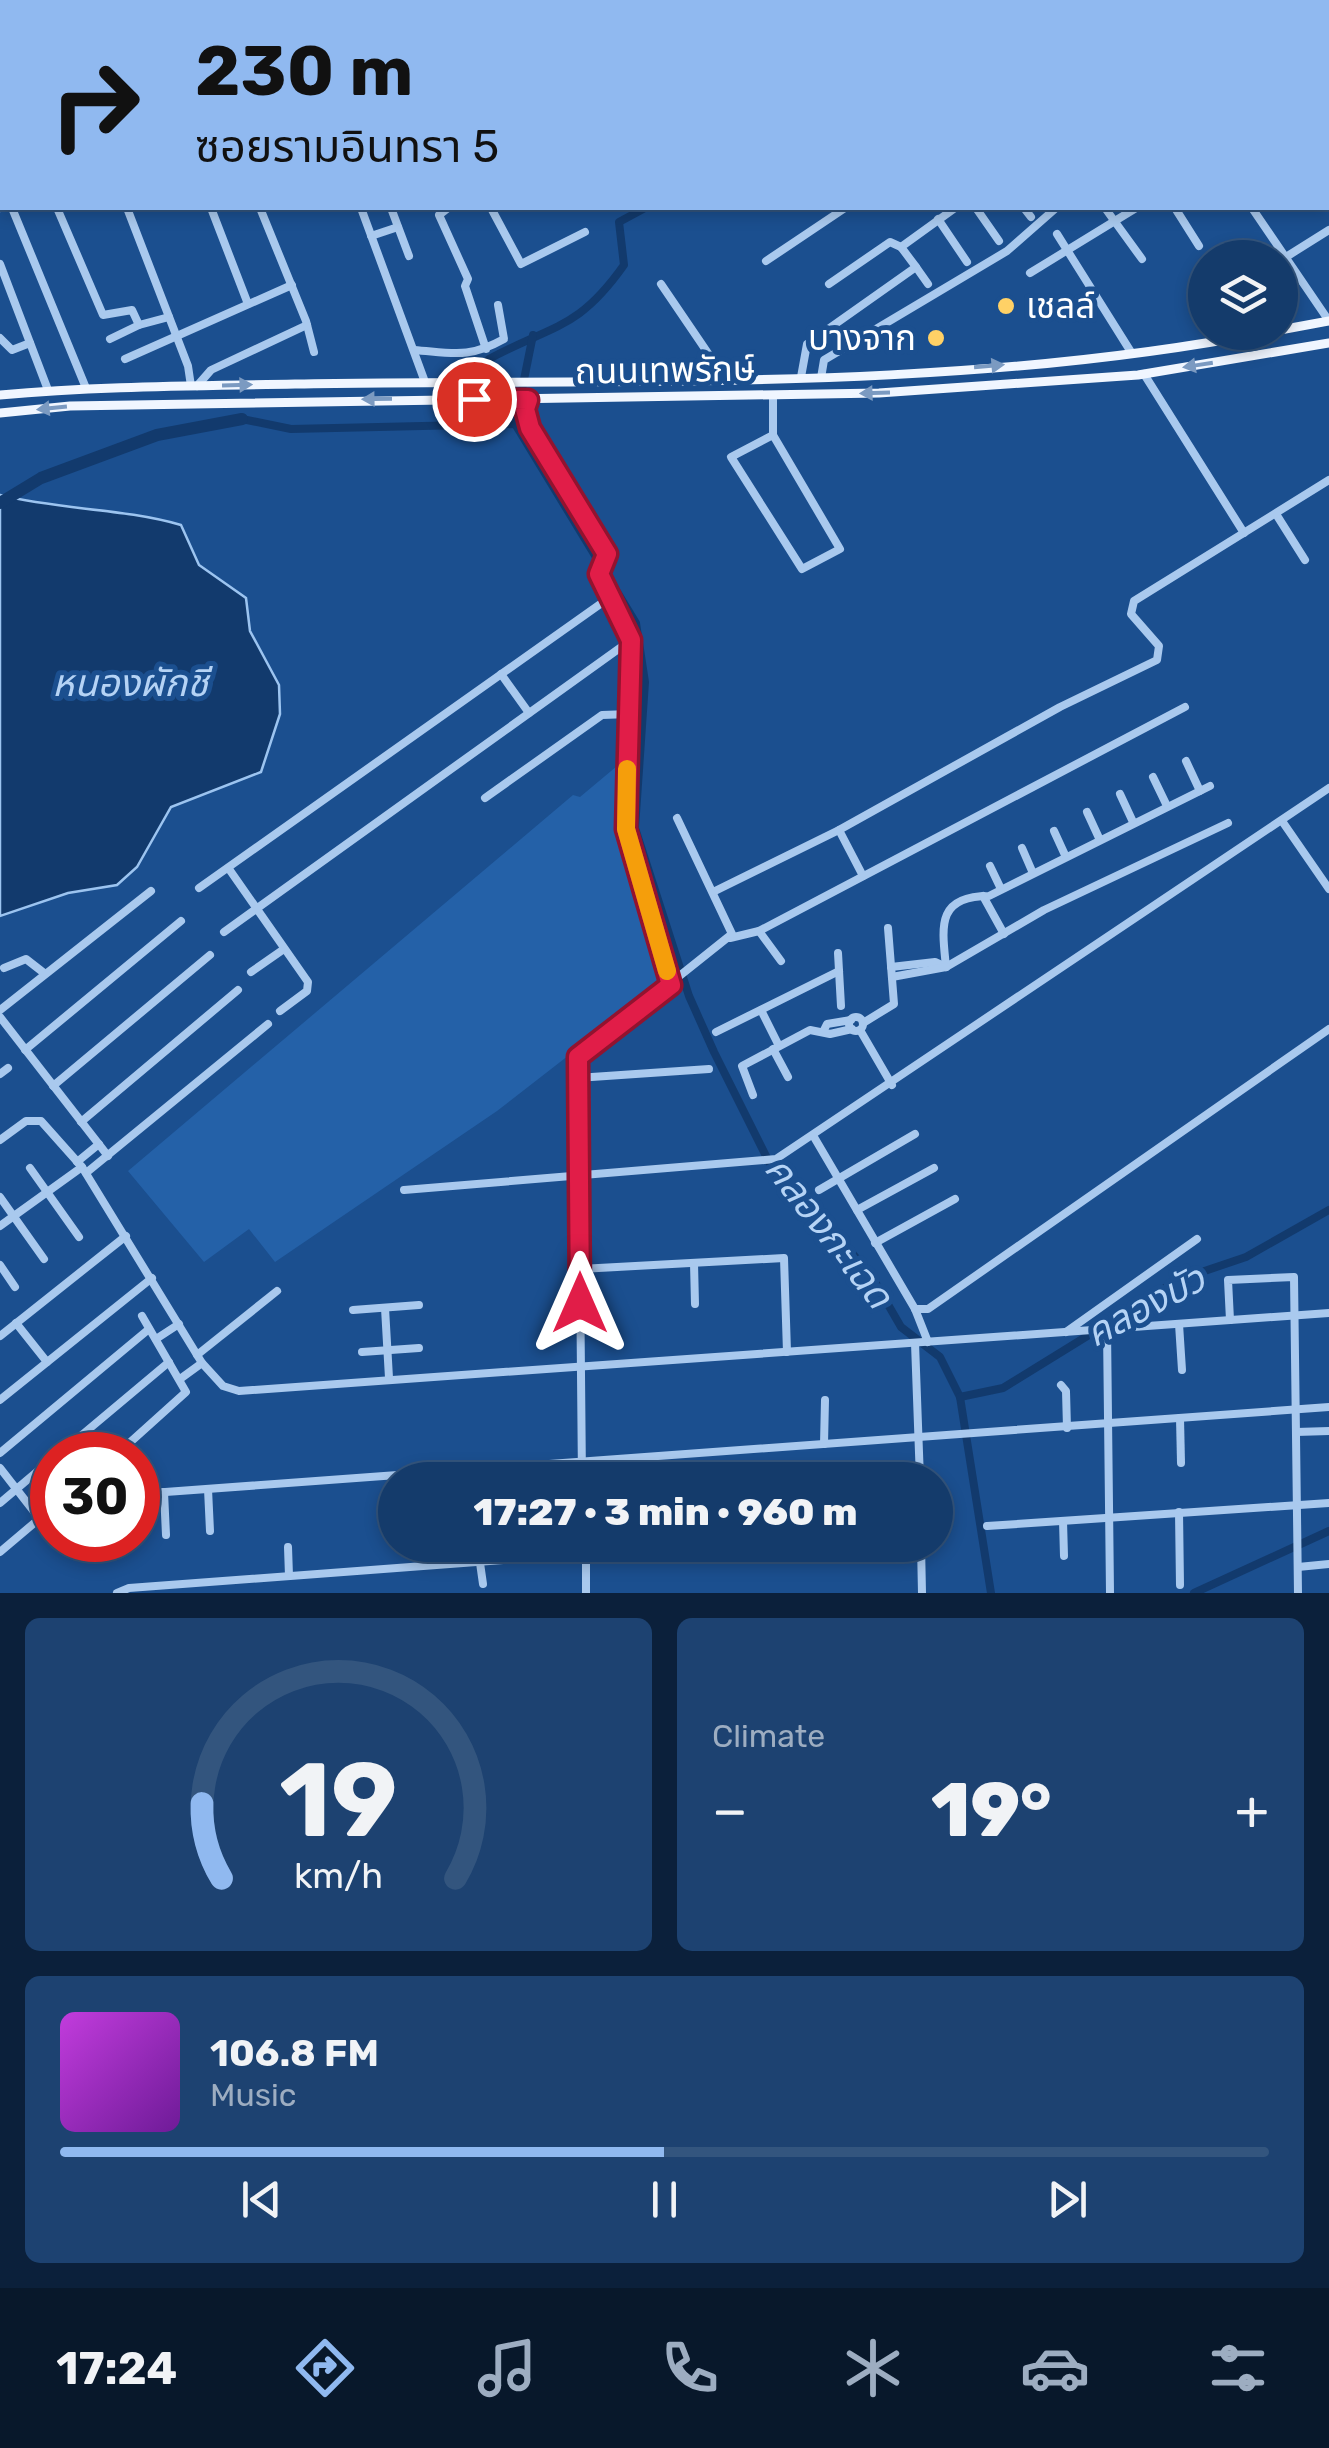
<!DOCTYPE html>
<html lang="en">
<head>
<meta charset="utf-8">
<style>
	:root { --surface:#143b6b; --page:#1d4271; --text:#f1f3f6; --muted:#9dadc1; --line:#33557e; --accent:#90b9f0 }
	body { margin:0; font-family:Rubik,"Noto Sans Thai",sans-serif; background:var(--page); color:var(--text); height:100vh; display:flex; flex-direction:column; font-size:38px; white-space:nowrap }
	* { box-sizing:border-box; margin:0 }
	p { font-size:32px; color:var(--muted) }
	.icon { flex:none; width:55px; height:55px; fill:none; stroke:currentColor; stroke-width:2; stroke-linecap:round; stroke-linejoin:round }
	.map { position:relative; height:1593px; overflow:hidden }
	.drawer { display:flex; flex-direction:column; gap:25px; padding:25px; background:#0b203b; flex:1 }
	.drawer>* { flex:none }
	.banner { position:absolute; left:0px; top:0px; width:1330px; height:210px; box-shadow:0 5px 15px #0003,0 0 0 2px var(--line); background:#90b9f0; color:#111; overflow:hidden }
	.buttons { position:absolute; left:1188px; top:240px; display:grid; gap:20px }
	.buttons a { display:grid; place-items:center; width:110px; height:110px; border-radius:50%; background:var(--surface); box-shadow:0 5px 15px #0003,0 0 0 2px var(--line); font-size:50px }
	.speed { position:absolute; left:30px; top:1432px; display:flex; gap:20px; font-size:50px; font-weight:700; text-align:center }
	.speed>* { display:grid; place-content:center; width:130px; height:130px; border-radius:50%; background:var(--surface); box-shadow:0 5px 15px #0003,0 0 0 2px var(--line); line-height:1 }
	.speed .limit { border:15px solid #d22; background:#fff; color:#111 }
	.pin { position:absolute; display:grid; place-items:center; width:85px; height:85px; color:#fff; margin:-42px; border:5px solid #fff; border-radius:50%; box-shadow:0 2px 10px #0007 }
	.me { position:absolute; width:110px; margin:-55px; rotate:0deg; stroke-linejoin:round; filter:drop-shadow(0 0 8px #0008) }
	.turn { display:flex; align-items:center; gap:35px; height:210px; padding:0 30px; font-size:45px }
	.turn .icon { width:130px; height:130px; stroke-width:2.5 }
	.turn b { display:block; font-size:70px; line-height:85px }
	.big { font-size:75px; font-weight:800; line-height:1.1 }
	.drawer .widget { flex:1; display:flex; flex-direction:column; justify-content:center; gap:15px; min-width:0; padding:0 35px; border-radius:15px; background:var(--page) }
	.drawer .dial { align-items:center; gap:0 }
	.dial svg { height:260px; overflow:visible; fill:none; stroke:var(--line); stroke-width:7; stroke-linecap:round; text-anchor:middle }
	.dial text { fill:var(--text); stroke:none }
	.song { display:flex; align-items:center; gap:30px }
	.cover { width:120px; height:120px; border-radius:15px; background:linear-gradient(135deg,hsl(290 70% 55%),hsl(280 70% 35%)) }
	.played { height:10px; border-radius:5px; background:linear-gradient(90deg,var(--accent) 50%,var(--line) 50%) }
	.keys { display:flex; justify-content:space-around; direction:ltr }
	.heat { display:flex; justify-content:space-between; align-items:center; font-size:55px; direction:ltr }
	.drawer .tiles { flex:1; display:grid; gap:25px; grid-template-columns:1fr 1fr }
	.widget:last-child { grid-column:span 2 }
	.trip { position:absolute; left:378px; top:1462px; width:575px; height:100px; border-radius:50px; background:var(--surface); box-shadow:0 5px 15px #0003,0 0 0 2px var(--line); font-weight:800; line-height:100px; text-align:center }
	.tab-bar { display:flex; height:160px; justify-content:space-around; align-items:center; background:#08182b; color:var(--muted) }
	.tab-bar .icon { width:70px; height:70px }
	.tab-bar .selected { color:var(--accent) }
	.tab-bar b { font-size:45px; color:var(--text) }
	.map>svg:first-child { display:block }
	.green { fill:#2461a8 }
	.water { fill:#123a6d; stroke:#9cc4f0; stroke-width:2.5 }
	.lines { fill:none; stroke-linecap:round; stroke-linejoin:round }
	.canal { stroke:#123a6d; stroke-width:8 }
	.river { stroke:#123a6d; stroke-width:12 }
	.minor { stroke:#a9c9ee; stroke-width:8 }
	.major { stroke:#f0f6ff; stroke-width:9 }
	.oneway { fill:#7b9ac1 }
	.route-casing { stroke:#92132f; stroke-width:25 }
	.route { stroke:#e11d48; stroke-width:18 }
	.slow { stroke:#f59e0b; stroke-width:18 }
	.poi-dot { fill:#ffd166; stroke:#1b4f8f; stroke-width:4 }
	.labels { text-anchor:middle; stroke-width:10; stroke-linejoin:round; paint-order:stroke }
	.poi-label { font-size:35px; fill:#fff; stroke:#1b4f8f; text-anchor:start }
	.street-label { font-size:35px; fill:#fff; stroke:#1b4f8f }
	.water-label { font-size:38px; font-style:italic; fill:#b5d3f5; stroke:#1b4f8f }
</style>
</head>
<body>
<div class="map">
<svg width="1329" height="1593" viewBox="0 0 1329 1593">
	<rect width="100%" height="100%" fill="#1b4f8f"/>
	<!-- green -->
	<path class="green" d="M623 761V830L667 979 497 1111 275 1262 249 1229 204 1262 128 1171 573 795 580 797Z"/>
	<!-- water -->
	<path class="water" d="M0 495C60 510 122 508 181 525L199 565 246 598 250 631 279 685 280 714 261 772 171 807 137 867 117 885 68 893 0 916Z"/>
	<g class="lines">
		<!-- canal -->
		<g class="canal">
			<path d="M540 0 544 2"/>
			<path d="M1213 0 1215 2"/>
			<path d="M781 2 783 0"/>
			<path d="M1310 2 1313 0"/>
			<path d="M489 359C554 324 578 330 624 265L619 222 645 208"/>
			<path d="M242 419 291 429 515 424 533 335"/>
			<path d="M515 424 636 623 645 682 635 828 689 996 714 1052 778 1180 817 1213 871 1275 901 1327 940 1357 960 1397 991 1593"/>
			<path d="M960 1397 1003 1388 1178 1280 1246 1257 1329 1210"/>
			<path d="M1194 1593 1329 1531"/>
		</g>
		<!-- river -->
		<path class="river" d="M0 503 41 478 157 435 242 419"/>
		<!-- minor -->
		<g class="minor">
			<path d="M41 0 42 2"/>
			<path d="M160 0 171 2"/>
			<path d="M236 0V2"/>
			<path d="M289 0 290 2"/>
			<path d="M336 0 337 2"/>
			<path d="M386 0 388 2"/>
			<path d="M432 0 434 2"/>
			<path d="M477 0 478 2"/>
			<path d="M529 0 531 2"/>
			<path d="M1178 0 1180 2"/>
			<path d="M1207 0 1209 2"/>
			<path d="M1258 0 1260 2"/>
			<path d="M1327 0 1329 2"/>
			<path d="M135 2V0"/>
			<path d="M558 2 561 0"/>
			<path d="M834 2 837 0"/>
			<path d="M1058 2 1061 0"/>
			<path d="M1117 2 1120 0"/>
			<path d="M1156 2 1159 0"/>
			<path d="M1234 2 1238 0"/>
			<path d="M0 12 2 19"/>
			<path d="M0 41 2 40"/>
			<path d="M0 67 2 66"/>
			<path d="M1328 83 1329 82"/>
			<path d="M1328 98 1329 100"/>
			<path d="M0 139V140"/>
			<path d="M0 208 2 207"/>
			<path d="M12 208 86 388"/>
			<path d="M57 208 103 315 132 310 139 325 169 317"/>
			<path d="M127 208 188 366 191 386"/>
			<path d="M211 208 248 304"/>
			<path d="M260 208 306 321 314 352"/>
			<path d="M361 208 425 382"/>
			<path d="M391 208 409 256"/>
			<path d="M448 208 439 215 468 279 465 286 486 349"/>
			<path d="M491 208 521 264 585 232"/>
			<path d="M976 208 999 241"/>
			<path d="M1024 208 1031 217"/>
			<path d="M1105 208 1142 259"/>
			<path d="M1175 208 1199 246"/>
			<path d="M1252 208 1329 321"/>
			<path d="M938 219 967 262"/>
			<path d="M1057 234 1131 352"/>
			<path d="M371 236 398 227"/>
			<path d="M1286 257 1329 230"/>
			<path d="M766 261 845 208"/>
			<path d="M0 264 48 390"/>
			<path d="M916 267 928 284"/>
			<path d="M1030 273 1136 208"/>
			<path d="M661 284 716 365 717 379"/>
			<path d="M829 284 890 242 901 247"/>
			<path d="M0 338 12 350 30 343"/>
			<path d="M110 339 139 325"/>
			<path d="M414 350C453 353 468 359 504 339L498 305"/>
			<path d="M125 359 292 285"/>
			<path d="M1144 374 1244 533"/>
			<path d="M801 377 807 344 916 267 901 247 955 208"/>
			<path d="M821 378 824 360 1007 251 1056 208"/>
			<path d="M197 386 211 370 307 325"/>
			<path d="M528 400 531 428 607 554 599 574 631 640 626 829 671 985"/>
			<path d="M773 435 731 457 802 569 840 549 773 435V395"/>
			<path d="M1276 514 1305 560"/>
			<path d="M501 674 529 713"/>
			<path d="M1186 761 1200 791"/>
			<path d="M1153 777 1167 806"/>
			<path d="M1210 786 989 896C936 896 942 927 946 967L1044 910 1228 823"/>
			<path d="M1120 794 1133 822"/>
			<path d="M485 798 602 715 630 714"/>
			<path d="M1087 812 1099 838"/>
			<path d="M1282 821 1329 889"/>
			<path d="M839 830 863 876"/>
			<path d="M1054 831 1065 855"/>
			<path d="M1022 848 1032 871"/>
			<path d="M990 866 1001 889"/>
			<path d="M229 869 308 982 307 991 280 1011"/>
			<path d="M199 888 606 600"/>
			<path d="M715 891 839 830 1060 707 1157 660 1159 646 1131 614 1134 601 1329 480"/>
			<path d="M983 896 1004 934"/>
			<path d="M759 931 781 961"/>
			<path d="M224 932 631 640"/>
			<path d="M730 938 759 931 1185 707"/>
			<path d="M838 953 841 1006"/>
			<path d="M891 967 935 962 946 967"/>
			<path d="M4 968 26 959 44 973"/>
			<path d="M251 972 284 949"/>
			<path d="M892 977 946 967"/>
			<path d="M0 1010 151 891"/>
			<path d="M761 1010 779 1046"/>
			<path d="M0 1017 108 1156"/>
			<circle cx="856" cy="1024" r="7"/>
			<path d="M863 1023 894 1004 888 928"/>
			<path d="M824 1030 827 1024 851 1020"/>
			<path d="M860 1030 892 1085"/>
			<path d="M716 1032 839 971"/>
			<path d="M773 1049 788 1077"/>
			<path d="M25 1050 181 921"/>
			<path d="M0 1074 8 1068"/>
			<path d="M577 1078 709 1069"/>
			<path d="M53 1086 210 955"/>
			<path d="M753 1095 742 1066 810 1030 830 1034 852 1029"/>
			<path d="M81 1122 238 990"/>
			<path d="M814 1137 915 1309 928 1342"/>
			<path d="M0 1140 26 1121H41L82 1167"/>
			<path d="M77 1162 99 1144"/>
			<path d="M30 1168 79 1237"/>
			<path d="M86 1173 268 1024"/>
			<path d="M404 1190 776 1159 1329 788"/>
			<path d="M819 1190 915 1134"/>
			<path d="M0 1197 44 1259"/>
			<path d="M857 1210 934 1168"/>
			<path d="M0 1226 82 1167 202 1363 223 1386 239 1391 1329 1313"/>
			<path d="M875 1243 955 1199"/>
			<path d="M694 1263 695 1304"/>
			<path d="M0 1265 15 1287"/>
			<path d="M580 1269 784 1258 787 1352"/>
			<path d="M385 1308 389 1378"/>
			<path d="M915 1309H928L1329 1029"/>
			<path d="M353 1310 419 1305"/>
			<path d="M1230 1320 1228 1280 1294 1277 1298 1593"/>
			<path d="M16 1323 47 1362"/>
			<path d="M1179 1324 1182 1370"/>
			<path d="M1107 1329 1110 1593"/>
			<path d="M1066 1332 1197 1239"/>
			<path d="M0 1336 126 1236"/>
			<path d="M156 1339 179 1324"/>
			<path d="M915 1343 920 1480"/>
			<path d="M362 1352 419 1348"/>
			<path d="M197 1355 277 1291"/>
			<path d="M180 1379 202 1363"/>
			<path d="M1061 1385 1066 1391 1067 1428"/>
			<path d="M0 1400 152 1278"/>
			<path d="M1180 1418 1181 1463"/>
			<path d="M1296 1432 1329 1431"/>
			<path d="M824 1444 825 1400"/>
			<path d="M0 1453 149 1329"/>
			<path d="M58 1455 169 1362"/>
			<path d="M116 1455 186 1392 142 1316"/>
			<path d="M0 1468 39 1518"/>
			<path d="M582 1480 578 1057 732 934 677 818"/>
			<path d="M208 1489 210 1531"/>
			<path d="M164 1492 166 1535"/>
			<path d="M138 1494 1329 1407"/>
			<path d="M0 1503 52 1459"/>
			<path d="M1179 1512 1180 1585"/>
			<path d="M1063 1521 1064 1556"/>
			<path d="M987 1526 1329 1503"/>
			<path d="M586 1545V1593"/>
			<path d="M921 1545 922 1593"/>
			<path d="M288 1547 289 1576"/>
			<path d="M0 1552 52 1508"/>
			<path d="M480 1563 483 1584"/>
			<path d="M1298 1567 1329 1564"/>
			<path d="M117 1593 129 1588 706 1545"/>
		</g>
		<!-- major -->
		<g class="major">
			<path d="M1280 330 1329 321"/>
			<path d="M0 395C98 386 196 386 295 384 618 378 948 394 1268 332"/>
			<path d="M0 413 70 406 879 393 1138 375 1329 343"/>
		</g>
	</g>
	<!-- one-way arrows -->
	<defs><path id="oneway-solid" d="M-6-.8H1V-3.2L6.5 0L1 3.2V.8H-6Z" transform="scale(2.5)"/></defs>
	<g class="oneway">
		<use href="#oneway-solid" transform="translate(1198 365) rotate(171)"/>
		<use href="#oneway-solid" transform="translate(989 366) rotate(-5)"/>
		<use href="#oneway-solid" transform="translate(237 385) rotate(-2)"/>
		<use href="#oneway-solid" transform="translate(875 393) rotate(178)"/>
		<use href="#oneway-solid" transform="translate(377 399) rotate(179)"/>
		<use href="#oneway-solid" transform="translate(52 408) rotate(174)"/>
	</g>
	<g class="lines">
		<!-- route casing -->
		<g class="route-casing">
			<path id="route" d="M474 399 528 400 525 409 530 428 607 554 599 574 631 640 626 829 671 985 578 1057 580 1303"/>
		</g>
		<!-- route -->
		<use href="#route" class="route"/>
		<!-- slow -->
		<path class="slow" d="M627 769 626 829 667 971"/>
	</g>
	<!-- markers -->
	<g class="poi-dot">
		<circle cx="1006" cy="306" r="10"/>
		<circle cx="936" cy="338" r="10"/>
	</g>
	<g class="labels">
		<!-- poi labels -->
		<g class="poi-label">
			<text x="1026" y="318">เชลล์</text>
			<text x="916" y="350" text-anchor="end">บางจาก</text>
		</g>
		<!-- street labels -->
		<g class="street-label">
			<text transform="translate(665 370) rotate(-1)" y="12">ถนนเทพรักษ์</text>
		</g>
		<!-- water labels -->
		<g class="water-label">
			<text x="130" y="696">หนองผักชี</text>
			<text transform="translate(829 1232) rotate(52)" y="13">คลองกะเฉด</text>
			<text transform="translate(1145 1306) rotate(-28)" y="13">คลองบัว</text>
		</g>
	</g>
</svg>
<div class="buttons">
<a><svg class="icon" aria-label="layers" viewBox="0 0 24 24"><path d="M12 4l9 5-9 5-9-5zM3 14l9 5 9-5"/></svg></a>
</div>
<div class="speed"><div class="limit">30</div></div>
<div class="pin" style="left:474px;top:399px;background:#d93025"><svg class="icon" aria-label="arrive" viewBox="0 0 24 24"><path d="M6 21V4h12l-3 4 3 4H6"/></svg></div>
<svg class="me" style="left:580px;top:1303px" viewBox="-20 -20 40 40"><path d="M0-17L14 15 0 8-14 15z" fill="#e11d48" stroke="#fff" stroke-width="4"/></svg>
<div class="trip">17:27 · 3 min · 960 m</div>
<div class="banner">
<div class="turn"><svg class="icon" aria-label="right" viewBox="0 0 24 24"><path d="M7 20v-9h11M14 6l5 5-5 5"/></svg><div><b>230 m</b>ซอยรามอินทรา 5</div></div>
</div>
</div>
<section class="drawer">
<div class="tiles">
<div class="widget dial"><svg viewBox="0 0 100 80">
<path d="M14 69A42 42 0 1 1 86 69"/>
<path d="M14 69A42 42 0 0 1 8 46" stroke="#90b9f0"/>
<text x="50" y="56" font-size="32" font-weight="700">19</text>
<text x="50" y="72" font-size="11">km/h</text>
</svg></div>
<div class="widget"><p>Climate</p>
<div class="heat"><a>−</a><b class="big">19°</b><a>+</a></div>
</div>
<div class="widget">
<div class="song"><i class="cover"></i><div><b>106.8 FM</b><p>Music</p></div></div>
<div class="played"></div>
<div class="keys"><svg class="icon" aria-label="previous" viewBox="0 0 24 24"><path d="M18 5L8 12l10 7zM5 5v14"/></svg><svg class="icon" aria-label="pause" viewBox="0 0 24 24"><path d="M8 5v14M16 5v14"/></svg><svg class="icon" aria-label="next" viewBox="0 0 24 24"><path d="M6 5l10 7-10 7zM19 5v14"/></svg></div>
</div>
</div>
</section>
<nav class="tab-bar">
<b>17:24</b>
<svg class="icon selected" aria-label="directions" viewBox="0 0 24 24"><path d="M12 3l9 9-9 9-9-9zM9 14v-3h6M13 9l2 2-2 2"/></svg>
<svg class="icon" aria-label="music" viewBox="0 0 24 24"><path d="M9 18V5l10-2v13"/><circle cx="6" cy="18" r="3"/><circle cx="16" cy="16" r="3"/></svg>
<svg class="icon" aria-label="phone" viewBox="0 0 24 24"><path d="M5 4h4l2 5-3 2q2 4 5 5l2-3 5 2v4C11 20 4 13 5 4z"/></svg>
<svg class="icon" aria-label="climate" viewBox="0 0 24 24"><path d="M12 3v18M4 7l16 10M4 17L20 7"/></svg>
<svg class="icon" aria-label="car" viewBox="0 0 24 24"><path d="M5 17H2v-5l4-1 3-4h7l3 4 3 1v5h-3M9 17h6M6 11h13"/><circle cx="7" cy="17" r="2"/><circle cx="17" cy="17" r="2"/></svg>
<svg class="icon" aria-label="filters" viewBox="0 0 24 24"><path d="M4 7h16M4 17h16"/><circle cx="9" cy="7" r="2"/><circle cx="15" cy="17" r="2"/></svg>
</nav>
</body>
</html>
